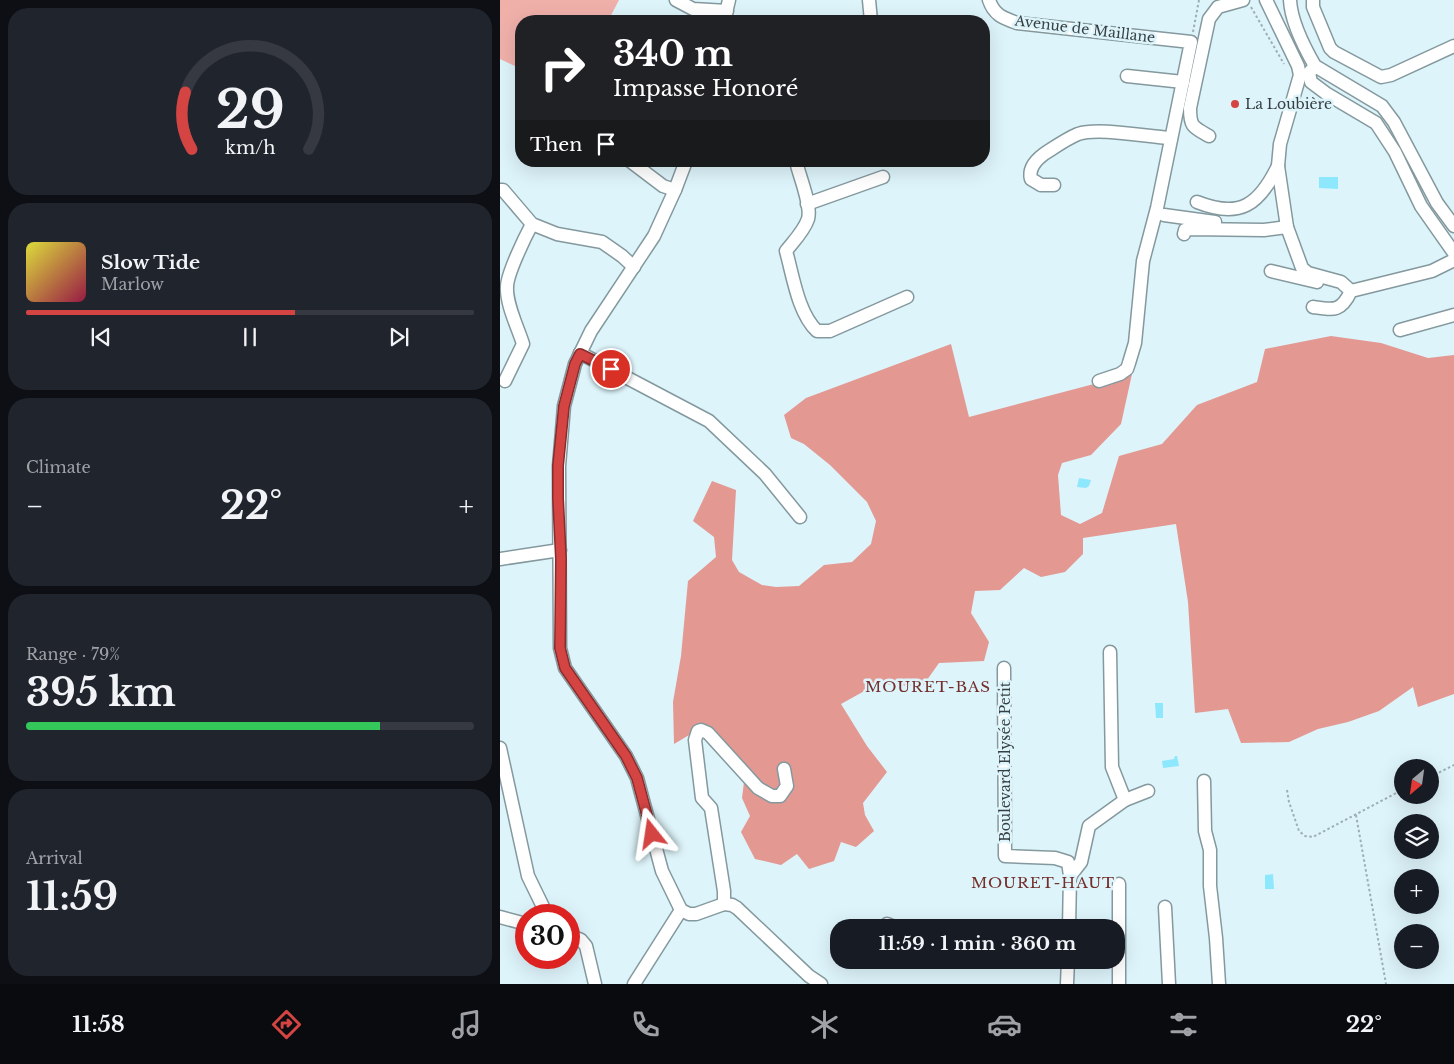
<!DOCTYPE html>
<html lang="en">
<head>
<meta charset="utf-8">
<style>
	:root { --surface:#171b24; --page:#20242c; --text:#f1f3f6; --muted:#9ea1a6; --line:#363941; --accent:#d34443 }
	body { margin:0; font-family:"Libre Baskerville",serif; background:var(--page); color:var(--text); height:100vh; display:flex; flex-direction:column; font-size:19px; white-space:nowrap }
	* { box-sizing:border-box; margin:0 }
	p { font-size:16px; color:var(--muted) }
	.icon { flex:none; width:28px; height:28px; fill:none; stroke:currentColor; stroke-width:2; stroke-linecap:round; stroke-linejoin:round }
	.map { position:relative; flex:1; overflow:hidden }
	.drawer { display:flex; flex-direction:column; gap:8px; padding:8px; background:#0d0f14; width:500px }
	.drawer>* { flex:none }
	.hud { position:absolute; left:15px; top:15px; width:475px; height:152px; border-radius:20px; box-shadow:0 5px 20px #0002; background:#202124; color:#fff; overflow:hidden }
	.needle { width:32px; rotate:209deg }
	.controls { position:absolute; left:894px; top:759px; display:grid; gap:10px }
	.controls a { display:grid; place-items:center; width:45px; height:45px; border-radius:50%; background:var(--surface); box-shadow:0 5px 20px #0002; font-size:25px }
	.speed { position:absolute; left:15px; top:904px; display:flex; gap:10px; font-size:25px; font-weight:700; text-align:center }
	.speed>* { display:grid; place-content:center; width:65px; height:65px; border-radius:50%; background:var(--surface); box-shadow:0 5px 20px #0002; line-height:1 }
	.speed .limit { border:8px solid #d22; background:#fff; color:#111 }
	.pin { position:absolute; display:grid; place-items:center; width:42px; height:42px; color:#fff; margin:-21px; border:2px solid #fff; border-radius:50%; box-shadow:0 1px 5px #0007 }
	.me { position:absolute; width:55px; margin:-28px; rotate:345deg; stroke-linejoin:round; filter:drop-shadow(0 0 4px #0008) }
	.turn { display:flex; align-items:center; gap:18px; height:105px; padding:0 15px; font-size:22px }
	.turn .icon { width:65px; height:65px; stroke-width:2.5 }
	.turn b { display:block; font-size:35px; line-height:42px }
	.then { display:flex; align-items:center; height:48px; padding:0 15px; background:#0003; gap:10px; font-size:19px }
	.big { font-size:38px; font-weight:700; line-height:1.1 }
	.drawer .tile { flex:1; display:flex; flex-direction:column; justify-content:center; gap:8px; min-width:0; padding:0 18px; border-radius:20px; background:var(--page) }
	.drawer .dial { align-items:center; gap:0 }
	.dial svg { height:130px; overflow:visible; fill:none; stroke:var(--line); stroke-width:7; stroke-linecap:round; text-anchor:middle }
	.dial text { fill:var(--text); stroke:none }
	.song { display:flex; align-items:center; gap:15px }
	.cover { width:60px; height:60px; border-radius:8px; background:linear-gradient(135deg,hsl(60 70% 55%),hsl(340 70% 35%)) }
	.played { height:5px; border-radius:2px; background:linear-gradient(90deg,var(--accent) 60%,var(--line) 60%) }
	.keys { display:flex; justify-content:space-around; direction:ltr }
	.heat { display:flex; justify-content:space-between; align-items:center; font-size:28px; direction:ltr }
	.charge { height:8px; border-radius:4px; background:linear-gradient(90deg,#34c759 79%,var(--line) 0) }
	.trip { position:absolute; left:330px; top:919px; width:295px; height:50px; border-radius:20px; background:var(--surface); box-shadow:0 5px 20px #0002; font-weight:700; line-height:50px; text-align:center }
	.dock { display:flex; height:80px; justify-content:space-around; align-items:center; background:#090b0e; color:var(--muted) }
	.dock .icon { width:35px; height:35px }
	.dock .current { color:var(--accent) }
	.dock b { font-size:22px; color:var(--text) }
	main { display:flex; flex:1; min-height:0 }
	.map>svg:first-child { display:block }
	.green { fill:#f0b0aa }
	.forest { fill:#e39892 }
	.water { fill:#8de7fd }
	.lines { fill:none; stroke-linecap:round; stroke-linejoin:round }
	.minor-casing { stroke:#84999e; stroke-width:15 }
	.path { stroke:#9dafb3; stroke-width:2; stroke-dasharray:2.5 2.5; stroke-linecap:butt }
	.minor { stroke:#fff; stroke-width:12 }
	.route-casing { stroke:#892c2c; stroke-width:12 }
	.route { stroke:#d34443; stroke-width:9 }
	.poi-dot { fill:#d34443; stroke:#ddf4fa; stroke-width:2 }
	.labels { text-anchor:middle; stroke-width:5; stroke-linejoin:round; paint-order:stroke }
	.street-label { font-size:14px; fill:#363f41; stroke:#ddf4fa }
	.poi-label { font-size:14px; fill:#363f41; stroke:#ddf4fa; text-anchor:start }
	.neighbourhood-label { font-size:15px; letter-spacing:1px; fill:#742e2b; stroke:#ddf4fa }
</style>
</head>
<body>
<main>
<section class="drawer">
<div class="tile dial"><svg viewBox="0 0 100 80">
<path d="M14 69A42 42 0 1 1 86 69"/>
<path d="M14 69A42 42 0 0 1 10 34" stroke="#d34443"/>
<text x="50" y="56" font-size="32" font-weight="700">29</text>
<text x="50" y="72" font-size="11">km/h</text>
</svg></div>
<div class="tile">
<div class="song"><i class="cover"></i><div><b>Slow Tide</b><p>Marlow</p></div></div>
<div class="played"></div>
<div class="keys"><svg class="icon" aria-label="previous" viewBox="0 0 24 24"><path d="M18 5L8 12l10 7zM5 5v14"/></svg><svg class="icon" aria-label="pause" viewBox="0 0 24 24"><path d="M8 5v14M16 5v14"/></svg><svg class="icon" aria-label="next" viewBox="0 0 24 24"><path d="M6 5l10 7-10 7zM19 5v14"/></svg></div>
</div>
<div class="tile"><p>Climate</p>
<div class="heat"><a>−</a><b class="big">22°</b><a>+</a></div>
</div>
<div class="tile"><p>Range · 79%</p><b class="big">395 km</b><div class="charge"></div></div>
<div class="tile"><p>Arrival</p><b class="big">11:59</b></div>
</section>
<div class="map">
<svg width="954" height="984" viewBox="0 0 954 984">
	<rect width="100%" height="100%" fill="#ddf4fa"/>
	<!-- green -->
	<path class="green" d="M0 0H119L108 21H21V69L0 59Z"/>
	<!-- forest -->
	<path class="forest" d="M831 336 881 343 928 358 954 355V694L918 707 913 687 879 711 848 722 818 729 789 742 741 743 728 709 695 713 688 602 676 524 583 538V554L565 572 541 577 524 568 500 590 475 591 471 613 489 642 484 661 439 663 422 687 377 684 341 704 367 746 387 772 363 803 365 815 374 831 356 847 341 842 334 861 309 869 297 854 281 865 255 859 241 832 250 816 242 798 244 782 213 749 201 728 174 744 173 702 181 656 188 581 216 557 214 537 193 521 212 481 236 490 232 560 239 572 262 585 276 587 299 586 324 565 352 562 371 544 376 521 367 502 330 465 304 444 291 438 284 415 306 398 451 344 469 417 632 374 621 424 591 455 562 463 558 475 561 515 580 524 602 513 619 456 662 444 697 405 757 382 765 349Z"/>
	<!-- water -->
	<g class="water">
		<path d="M819 177H838V189L819 188Z"/>
		<path d="M579 478 591 480 589 486 586 488 577 487Z"/>
		<path d="M655 703H663V718H656Z"/>
		<path d="M675 756H677L679 766 663 768 662 761 674 759Z"/>
		<path d="M773 874 774 889H765V875Z"/>
	</g>
	<g class="lines">
		<!-- minor casing -->
		<g class="minor-casing">
			<g id="minor">
				<path d="M176 0 193 9 227 11"/>
				<path d="M369 0 371 21"/>
				<path d="M489 0C494 15 503 18 517 23L691 42 657 208 643 261 635 343 629 363 627 369 620 374 599 381"/>
				<path d="M766 0 798 66 800 75 780 144 778 166 787 227 802 268 808 273 841 282 851 291"/>
				<path d="M790 0C791 22 804 47 815 66L882 106 894 122 937 203 954 226"/>
				<path d="M813 0V7L830 48 834 52 881 77 891 75 954 46"/>
				<path d="M224 21 229 0"/>
				<path d="M815 66 809 73 811 82 827 94 876 123 895 152 921 206 954 253"/>
				<path d="M627 76 683 82"/>
				<path d="M709 136C693 127 690 127 690 108L709 19 718 7 743 0"/>
				<path d="M130 161 163 186 175 190"/>
				<path d="M186 161 175 190 154 236 91 331 75 364 69 387 64 406 59 466 60 648 65 668 126 756 137 778 162 871 181 910 189 914H196L224 904 232 905 237 908 309 976 321 984"/>
				<path d="M296 161C299 176 312 205 308 219 304 231 293 242 286 251 293 276 298 313 317 331H330L407 297"/>
				<path d="M554 185H541L531 179C528 168 536 160 544 154 555 147 566 139 578 134 599 127 647 137 671 138"/>
				<path d="M0 190H3L32 224 57 234 102 242 122 256 134 267"/>
				<path d="M697 202C740 219 759 205 778 166"/>
				<path d="M307 204 383 177"/>
				<path d="M664 215 715 222V224"/>
				<path d="M684 234 685 230 690 229 764 230 787 227"/>
				<path d="M771 271 817 282"/>
				<path d="M813 307C834 310 841 312 851 291L932 271 954 260"/>
				<path d="M900 330 954 315"/>
				<path d="M80 353 209 421 265 474 300 517"/>
				<path d="M5 381 23 344C18 328 6 304 7 287 7 274 25 237 32 224"/>
				<path d="M0 559 60 550"/>
				<path d="M504 668 505 856 555 858 568 862 570 876 569 928"/>
				<path d="M0 748 28 876 47 915"/>
				<path d="M704 781 705 831 710 850V886L716 938 719 984"/>
				<path d="M625 800 648 791"/>
				<path d="M570 876 581 862 589 826 625 800 612 767 610 652"/>
				<path d="M619 884V984"/>
				<path d="M224 904V891L211 808 202 798 195 740 198 731 201 730 208 733 258 788 272 796H280L287 786 284 769"/>
				<path d="M665 907 669 984"/>
				<path d="M0 917 26 924"/>
				<path d="M387 924 397 928"/>
				<path d="M69 935 81 940 86 946 95 984"/>
				<path d="M134 984 181 910"/>
				<path d="M567 984 568 960"/>
			</g>
		</g>
		<!-- path -->
		<g class="path">
			<path d="M751 7 784 64"/>
			<path d="M693 32 699 0"/>
			<path d="M930 777 954 765"/>
			<path d="M787 790 789 802 799 831 805 836 813 837 902 790"/>
			<path d="M856 815 886 984"/>
		</g>
		<!-- minor -->
		<use href="#minor" class="minor"/>
	</g>
	<g class="lines">
		<!-- route casing -->
		<g class="route-casing">
			<path id="route" d="M111 369 80 354 75 364 64 406 58 466V498L61 559 60 648 65 668 126 756 137 778 152 834"/>
		</g>
		<!-- route -->
		<use href="#route" class="route"/>
	</g>
	<!-- markers -->
	<circle class="poi-dot" cx="735" cy="104" r="5"/>
	<g class="labels">
		<!-- street labels -->
		<g class="street-label">
			<text transform="translate(585 29) rotate(7)" y="5">Avenue de Maillane</text>
			<text transform="translate(505 762) rotate(-90)" y="5">Boulevard Elysée Petit</text>
		</g>
		<!-- poi labels -->
		<g class="poi-label">
			<text x="745" y="109">La Loubière</text>
		</g>
		<!-- neighbourhood labels -->
		<g class="neighbourhood-label">
			<text x="428" y="692">MOURET-BAS</text>
			<text x="543" y="888">MOURET-HAUT</text>
		</g>
	</g>
</svg>
<div class="controls">
<a><svg class="needle" viewBox="-14 -14 28 28"><path d="M0-13l5 13h-10z" fill="#e53935"/><path d="M0 13l5-13h-10z" fill="#9ea1a6"/></svg></a>
<a><svg class="icon" aria-label="layers" viewBox="0 0 24 24"><path d="M12 4l9 5-9 5-9-5zM3 14l9 5 9-5"/></svg></a>
<a>+</a>
<a>−</a>
</div>
<div class="speed"><div class="limit">30</div></div>
<div class="pin" style="left:111px;top:369px;background:#d93025"><svg class="icon" aria-label="arrive" viewBox="0 0 24 24"><path d="M6 21V4h12l-3 4 3 4H6"/></svg></div>
<svg class="me" style="left:152px;top:834px" viewBox="-20 -20 40 40"><path d="M0-17L14 15 0 8-14 15z" fill="#d34443" stroke="#fff" stroke-width="4"/></svg>
<div class="trip">11:59 · 1 min · 360 m</div>
<div class="hud">
<div class="turn"><svg class="icon" aria-label="right" viewBox="0 0 24 24"><path d="M7 20v-9h11M14 6l5 5-5 5"/></svg><div><b>340 m</b>Impasse Honoré</div></div>
<div class="then">Then<svg class="icon" aria-label="arrive" viewBox="0 0 24 24"><path d="M6 21V4h12l-3 4 3 4H6"/></svg></div>
</div>
</div>
</main>
<nav class="dock">
<b>11:58</b>
<svg class="icon current" aria-label="directions" viewBox="0 0 24 24"><path d="M12 3l9 9-9 9-9-9zM9 14v-3h6M13 9l2 2-2 2"/></svg>
<svg class="icon" aria-label="music" viewBox="0 0 24 24"><path d="M9 18V5l10-2v13"/><circle cx="6" cy="18" r="3"/><circle cx="16" cy="16" r="3"/></svg>
<svg class="icon" aria-label="phone" viewBox="0 0 24 24"><path d="M5 4h4l2 5-3 2q2 4 5 5l2-3 5 2v4C11 20 4 13 5 4z"/></svg>
<svg class="icon" aria-label="climate" viewBox="0 0 24 24"><path d="M12 3v18M4 7l16 10M4 17L20 7"/></svg>
<svg class="icon" aria-label="car" viewBox="0 0 24 24"><path d="M5 17H2v-5l4-1 3-4h7l3 4 3 1v5h-3M9 17h6M6 11h13"/><circle cx="7" cy="17" r="2"/><circle cx="17" cy="17" r="2"/></svg>
<svg class="icon" aria-label="filters" viewBox="0 0 24 24"><path d="M4 7h16M4 17h16"/><circle cx="9" cy="7" r="2"/><circle cx="15" cy="17" r="2"/></svg>
<b>22°</b>
</nav>
</body>
</html>
